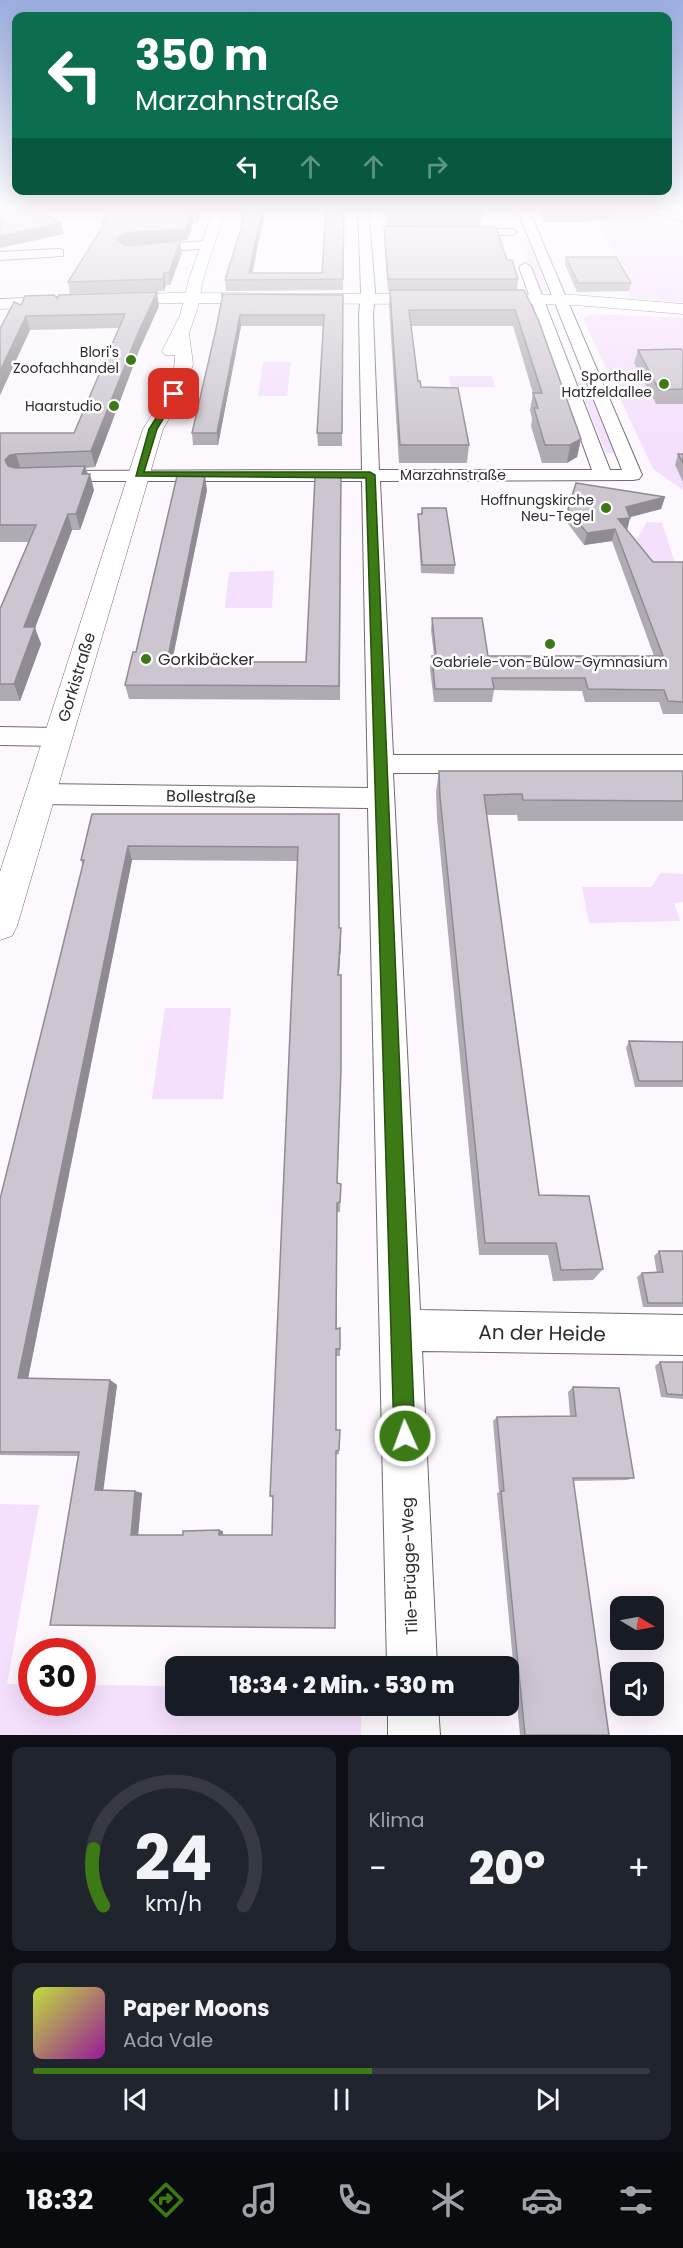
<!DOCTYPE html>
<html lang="de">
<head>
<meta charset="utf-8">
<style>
	:root { --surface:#171b24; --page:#20242c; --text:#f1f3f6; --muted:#9ea1a6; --line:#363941; --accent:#3c7a16 }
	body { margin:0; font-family:Poppins,sans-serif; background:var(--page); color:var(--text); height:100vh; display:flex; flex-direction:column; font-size:22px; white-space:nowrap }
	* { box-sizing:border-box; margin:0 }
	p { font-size:20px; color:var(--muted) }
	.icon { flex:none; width:33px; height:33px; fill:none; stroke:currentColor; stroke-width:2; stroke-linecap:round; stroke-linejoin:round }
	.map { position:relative; height:1735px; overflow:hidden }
	.panel { display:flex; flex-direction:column; gap:12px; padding:12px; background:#0d0f14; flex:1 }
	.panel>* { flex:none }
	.hud { position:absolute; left:12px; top:12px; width:660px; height:183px; border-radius:12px; box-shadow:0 6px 24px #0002; background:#0b6e4f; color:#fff; overflow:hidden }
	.needle { width:39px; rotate:100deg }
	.tools { position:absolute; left:610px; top:1596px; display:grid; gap:12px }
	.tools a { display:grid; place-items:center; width:54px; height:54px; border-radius:12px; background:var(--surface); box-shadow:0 6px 24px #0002; font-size:30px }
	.speed { position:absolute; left:18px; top:1638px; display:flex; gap:12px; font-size:30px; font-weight:700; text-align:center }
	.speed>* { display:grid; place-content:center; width:78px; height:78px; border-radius:50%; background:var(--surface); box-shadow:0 6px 24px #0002; line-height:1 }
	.speed .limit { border:9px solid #d22; background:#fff; color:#111 }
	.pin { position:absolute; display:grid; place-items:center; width:51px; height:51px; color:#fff; margin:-26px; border-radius:12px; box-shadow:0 3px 9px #0006 }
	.me { position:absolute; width:66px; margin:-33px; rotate:358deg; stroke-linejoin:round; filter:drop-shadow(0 0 4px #0008) }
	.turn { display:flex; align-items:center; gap:21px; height:126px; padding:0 24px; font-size:27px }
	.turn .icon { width:78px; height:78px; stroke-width:2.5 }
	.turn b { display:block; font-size:42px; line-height:51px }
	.lanes { display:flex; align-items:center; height:57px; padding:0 24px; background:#0003; justify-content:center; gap:30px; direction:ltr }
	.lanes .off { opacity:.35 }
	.big { font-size:45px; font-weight:800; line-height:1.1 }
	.panel .card { flex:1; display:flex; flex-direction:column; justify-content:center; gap:9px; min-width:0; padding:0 21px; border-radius:12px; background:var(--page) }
	.panel .dial { align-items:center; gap:0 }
	.dial svg { height:156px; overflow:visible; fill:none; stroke:var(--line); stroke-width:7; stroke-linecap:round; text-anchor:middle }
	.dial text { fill:var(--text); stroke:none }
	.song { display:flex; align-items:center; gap:18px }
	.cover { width:72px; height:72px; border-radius:9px; background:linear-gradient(135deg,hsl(70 70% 55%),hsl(300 70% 35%)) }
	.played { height:6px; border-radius:3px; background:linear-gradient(90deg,var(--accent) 55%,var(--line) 55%) }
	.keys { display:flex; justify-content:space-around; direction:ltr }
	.heat { display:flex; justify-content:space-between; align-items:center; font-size:33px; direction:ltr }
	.panel .tiles { flex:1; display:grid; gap:12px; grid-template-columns:1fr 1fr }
	.card:last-child { grid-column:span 2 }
	.trip { position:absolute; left:165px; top:1656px; width:354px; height:60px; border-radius:12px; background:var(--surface); box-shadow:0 6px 24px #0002; font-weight:800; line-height:60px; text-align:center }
	.tab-bar { display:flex; height:96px; justify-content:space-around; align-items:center; background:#090b0e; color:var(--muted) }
	.tab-bar .icon { width:42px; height:42px }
	.tab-bar .selected { color:var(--accent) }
	.tab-bar b { font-size:27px; color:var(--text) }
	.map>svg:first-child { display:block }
	.green { fill:#f4dffc }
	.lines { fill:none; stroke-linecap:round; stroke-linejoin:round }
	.minor-casing { stroke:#716a73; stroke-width:2 }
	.tertiary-casing { stroke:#716a73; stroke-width:1 }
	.secondary-casing { stroke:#716a73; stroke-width:1 }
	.minor { fill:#fff; fill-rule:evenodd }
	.tertiary { fill:#fff; fill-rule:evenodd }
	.secondary { fill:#fff; fill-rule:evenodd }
	.wall { fill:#b0aab3; fill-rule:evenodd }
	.shaded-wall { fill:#908b92 }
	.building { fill:#cdc6d0; stroke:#908b92; stroke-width:1.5; fill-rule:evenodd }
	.route { fill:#3c7a16; stroke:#274f0e; stroke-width:1.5 }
	.poi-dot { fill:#3c7a16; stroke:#fff; stroke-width:2 }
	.labels { text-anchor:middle; stroke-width:5; stroke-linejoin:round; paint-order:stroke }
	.far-poi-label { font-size:14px; fill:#2e2b2f; stroke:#fff; text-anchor:end }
	.far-street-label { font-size:14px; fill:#2e2b2f; stroke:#fff }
	.poi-label { font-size:16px; fill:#2e2b2f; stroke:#fff; text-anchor:start }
	.street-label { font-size:16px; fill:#2e2b2f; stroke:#fff }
	.near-street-label { font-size:20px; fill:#2e2b2f; stroke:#fff }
</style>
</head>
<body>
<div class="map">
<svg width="683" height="1735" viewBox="0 0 683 1735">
	<rect width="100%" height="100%" fill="#fcf8fe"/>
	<!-- green -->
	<g class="green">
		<path d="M587 206H614L683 223V302L629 298 627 274Z"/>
		<path d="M519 239H527L548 292H540Z"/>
		<path d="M590 314 683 318V490L653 469 583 319Z"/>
		<path d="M263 362H291L287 396H258Z"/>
		<path d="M449 376H492L495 387H451Z"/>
		<path d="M589 381 618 453H606L577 382Z"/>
		<path d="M647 522 662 523 678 572 630 571 629 552Z"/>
		<path d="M274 571 272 608H225L229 572Z"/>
		<path d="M661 873 683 874V902L674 903 680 921 589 923 582 887H651Z"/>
		<path d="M165 1008H231L223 1099H152Z"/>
		<path d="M0 1504 39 1505 7 1684 31 1685 32 1702H82L83 1685 175 1686 176 1706H361V1735H0Z"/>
	</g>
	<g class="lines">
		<!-- minor casing -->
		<g class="minor-casing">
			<g id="minor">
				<path d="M358 206H368L375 291 373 315 379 470H592L519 267 525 263 531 267 610 470H622L516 206H527L642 475 639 479 633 480 380 481 393 755H683V773H393L420 1310 683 1315V1355L422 1351 437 1666H387L368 808 41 804 32 801 28 794 32 787 41 784 368 788 362 481H53L47 480 44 476 47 472 53 471 362 470 359 315 361 291Z"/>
				<path d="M627 206H648L683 215V221Z"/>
				<path d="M459 229H511L517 232 511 235 455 234 453 232Z"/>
				<path d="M207 241 213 245 211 248 143 253 137 249 143 245Z"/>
				<path d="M59 249 63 250V256L0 260V252Z"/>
				<path d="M0 727 58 728 67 731 71 737 67 743 58 746 0 745Z"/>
				<path d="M388 1706H438L440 1735H388Z"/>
			</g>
		</g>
		<!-- tertiary casing -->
		<g class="tertiary-casing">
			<g id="tertiary">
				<path d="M175 293 433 294 441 299 433 304 175 303 0 309V299Z"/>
				<path d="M485 294 575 295 683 304V314L575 305 480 302 477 299 480 296Z"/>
			</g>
		</g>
		<!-- secondary casing -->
		<g class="secondary-casing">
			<path id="secondary" d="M215 206H227L203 279 198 307 189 333 193 364 183 395 163 429 17 926 12 936 0 940V872L143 429C157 407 176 382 175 355H165L162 351 180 316 189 279Z"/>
		</g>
		<!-- minor -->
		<use href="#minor" class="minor"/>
		<!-- tertiary -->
		<use href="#tertiary" class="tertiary"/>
		<!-- secondary -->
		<use href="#secondary" class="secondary"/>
	</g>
	<!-- wall -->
	<g class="wall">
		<path d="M203 206 198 222H194L187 240 127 245 125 246 182 253 170 285H166L164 291 70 294 68 282 102 227Z"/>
		<path d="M266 206 252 273H322L344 206 343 290 226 291 225 280 243 222H242L241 212Z"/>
		<path d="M386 206H479L482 216 480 227 507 260 518 279 517 290 581 439 577 457 567 463H542L531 426 532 419 530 410 533 393 513 326H411L418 381 421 387 469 445 467 463H399L389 306 390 291H388L384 238V226H386Z"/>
		<path d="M537 206H612L616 212 614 220H589V222H544Z"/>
		<path d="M566 257 631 283 629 291 577 292 565 265Z"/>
		<path d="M221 294 343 295 342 446H318L317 433 323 326H241L218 445H193L192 433 216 329 222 301Z"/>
		<path d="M57 298 159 306 140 348 95 467 86 468 94 490 80 530H72L35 628 41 644 20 701H0V609L29 542H0V433H74L119 328 30 330 0 395V329L21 305Z"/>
		<path d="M638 350 683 351V404H656L634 363Z"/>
		<path d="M678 454H683V482L675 465Z"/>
		<path d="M341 477 340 700 129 699 125 685 136 652 207 490 172 662H306Z"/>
		<path d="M665 497 661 509 630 517 627 530 653 562H683V714H663L659 702H585L582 691 494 690 492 702H434L430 669 432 656H434L431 630 432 618 488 656H654L612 541 584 545 566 521 568 509Z"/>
		<path d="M422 508 455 565 454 574 421 573 418 523V514H421Z"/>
		<path d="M439 771H683V821H518L517 815H486L539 1195 603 1269 593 1280 553 1281 548 1255H479L437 818 436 792Z"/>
		<path d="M92 814H339V928H341V942L339 975 338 1183 341 1184 340 1212H337V1329L340 1335V1356H336V1430L340 1434 339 1454 336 1455 335 1628 50 1625 78 1456 0 1455V1199L83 866 81 860ZM132 860 298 861 270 1496 273 1498 272 1535H223V1531L183 1535H138L142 1493 103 1490 117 1385 110 1380 28 1378Z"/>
		<path d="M629 1041 683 1042V1087H635L626 1048Z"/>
		<path d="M659 1251H683V1307H643L637 1277 642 1273H657L654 1256Z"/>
		<path d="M660 1362H683V1399L661 1397 655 1366Z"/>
		<path d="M573 1387 634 1478 627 1480 573 1481 609 1735H520L497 1493 499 1492 493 1421 497 1417 570 1416 568 1392Z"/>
	</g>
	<!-- shaded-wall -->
	<g class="shaded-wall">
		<path d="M199 206H203L198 222 197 211Z"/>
		<path d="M263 206H266L251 280 249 273Z"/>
		<path d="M193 211 194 222 187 240 127 245 119 250 117 239 125 233Z"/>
		<path d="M61 223 64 234 0 248V236Z"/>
		<path d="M180 241 182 253 170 285 169 273Z"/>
		<path d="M164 273 166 285 164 291 163 279Z"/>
		<path d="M157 292 159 306 140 348 95 467 91 451 138 333Z"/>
		<path d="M240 315 241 326 218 445 217 433Z"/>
		<path d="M26 316 30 330 0 395V371Z"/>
		<path d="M581 439 577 457 567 463 570 445Z"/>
		<path d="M16 454 21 470 10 476 5 460 10 455Z"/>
		<path d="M85 466 88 479 90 474 94 490 80 530 76 514 82 474Z"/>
		<path d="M205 476 207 490 169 676 167 662Z"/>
		<path d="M665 497 661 509 623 519 626 507Z"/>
		<path d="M68 514 72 530 35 628 41 644 20 701 14 684 24 627Z"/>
		<path d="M630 518 627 530 618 519Z"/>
		<path d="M615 529 612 541 584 545 587 533Z"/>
		<path d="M128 846 132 860 27 1384 18 1378Z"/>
		<path d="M341 928V942L338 988V975Z"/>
		<path d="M110 1380 117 1385 103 1493 95 1490Z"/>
		<path d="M135 1491 142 1493 138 1536 131 1535Z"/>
		<path d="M219 1530 223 1531V1536L219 1535Z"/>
	</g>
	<!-- building -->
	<g class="building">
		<path d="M0 206H31L61 223 0 236Z"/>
		<path d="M112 206H199L197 211H193L185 229 125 233 117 239 125 246 180 241 169 273H164L163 279 68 282 105 223 101 224Z"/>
		<path d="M243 206H263L249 273H322L326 206H344L343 279 225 280 246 212H241Z"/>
		<path d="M386 206H479L482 216H386Z"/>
		<path d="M542 206H612L616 212H589L590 214H545Z"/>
		<path d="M384 226 496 227 507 260H512L518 279H388Z"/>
		<path d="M566 257H616L631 283H578Z"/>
		<path d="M390 290H524L538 319 581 439 570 445H545L534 408H538L533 393H542L515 310H409L418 381H420L421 387 458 388 469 445H400Z"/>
		<path d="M157 292 138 333 91 451 16 454 10 455 5 460 8 466 16 468 85 466 82 474H90L76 514H68L24 627H35L14 684H0V609L36 525H0V433H74L125 314 26 316 0 371V329L14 302 21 305 25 296 54 295 57 298 59 295Z"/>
		<path d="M221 294 343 295 342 433H317L324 315H240L217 433H192L216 329 223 294Z"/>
		<path d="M681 349 683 351V389L659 390 638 350Z"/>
		<path d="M678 454H683V463Z"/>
		<path d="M177 476H205L167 662H306L315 477H341L339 686 125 685 133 652H136Z"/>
		<path d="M576 483 665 497 626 507 630 518 618 519 653 562H683V702L668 701 664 690 588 689 585 678H492L494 689H435L432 656H436L432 618H482L488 656H663L615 529 587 533 568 509Z"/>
		<path d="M422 508H446L455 565H422L418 514H422Z"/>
		<path d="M439 771H683V801L523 800 522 794 484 795 539 1195 589 1196 603 1269 561 1270 556 1243H485L440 797Z"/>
		<path d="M92 814H339V928H341L338 975H341V1070L337 1183 341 1184 340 1202 337 1203 336 1329 340 1328V1349H336V1430H340L339 1450 336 1451 335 1628 50 1625 79 1452H0V1199L84 860H81ZM128 846 298 847 270 1496H273L272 1535H219V1530L183 1531V1535H131L135 1491 95 1490 110 1380 18 1378Z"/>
		<path d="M629 1041 683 1042V1081H639Z"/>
		<path d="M659 1251H683V1303H648L642 1273 663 1272Z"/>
		<path d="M660 1362H683V1395L667 1394Z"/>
		<path d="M573 1387 619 1388 634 1478H573L609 1735H525L501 1491H504L497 1417 576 1416Z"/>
	</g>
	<!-- sky -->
	<linearGradient id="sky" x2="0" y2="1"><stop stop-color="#9baee0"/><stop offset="0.46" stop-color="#fefcff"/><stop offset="1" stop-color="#fefcff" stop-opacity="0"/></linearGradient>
	<rect width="683" height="449" fill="url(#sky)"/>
	<!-- route -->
	<path class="route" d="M174 392 178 394 157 429 144 472H370L375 475 415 1436 412 1444 405 1447 397 1444 394 1436 366 478 136 476 149 429 172 393Z"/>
	<!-- markers -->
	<g class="poi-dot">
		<circle cx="131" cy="360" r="6"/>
		<circle cx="664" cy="384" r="6"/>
		<circle cx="114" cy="406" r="6"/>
		<circle cx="606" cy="508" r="6"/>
		<circle cx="550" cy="644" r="6"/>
		<circle cx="146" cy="659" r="6"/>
	</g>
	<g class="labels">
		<!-- far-poi labels -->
		<g class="far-poi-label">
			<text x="119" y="357">Blori's<tspan x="119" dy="16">Zoofachhandel</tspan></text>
			<text x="652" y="381">Sporthalle<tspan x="652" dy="16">Hatzfeldallee</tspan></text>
			<text x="102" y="411">Haarstudio</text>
			<text x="594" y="505">Hoffnungskirche<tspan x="594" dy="16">Neu-Tegel</tspan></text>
			<text x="550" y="667" text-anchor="middle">Gabriele-von-Bülow-Gymnasium</text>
		</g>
		<!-- far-street labels -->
		<g class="far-street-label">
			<text x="453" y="480">Marzahnstraße</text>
		</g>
		<!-- poi labels -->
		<g class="poi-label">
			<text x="158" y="665">Gorkibäcker</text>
		</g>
		<!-- street labels -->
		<g class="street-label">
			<text transform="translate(76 677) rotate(-73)" y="6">Gorkistraße</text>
			<text transform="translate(211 796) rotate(1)" y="6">Bollestraße</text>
			<text transform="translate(409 1566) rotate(-92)" y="6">Tile-Brügge-Weg</text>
		</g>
		<!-- near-street labels -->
		<g class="near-street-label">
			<text transform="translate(542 1333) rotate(1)" y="7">An der Heide</text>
		</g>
	</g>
</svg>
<div class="tools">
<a><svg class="needle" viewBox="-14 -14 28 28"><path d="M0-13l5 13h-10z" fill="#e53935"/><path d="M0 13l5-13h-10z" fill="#9ea1a6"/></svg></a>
<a><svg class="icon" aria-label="sound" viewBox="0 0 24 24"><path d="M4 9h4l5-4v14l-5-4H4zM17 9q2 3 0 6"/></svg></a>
</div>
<div class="speed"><div class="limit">30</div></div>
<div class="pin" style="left:174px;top:394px;background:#d93025"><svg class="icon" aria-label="arrive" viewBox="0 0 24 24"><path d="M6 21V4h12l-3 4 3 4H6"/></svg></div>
<svg class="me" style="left:405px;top:1436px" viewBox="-20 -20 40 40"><circle r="17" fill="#3c7a16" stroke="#fff" stroke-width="3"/><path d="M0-11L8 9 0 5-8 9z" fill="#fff"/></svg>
<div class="trip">18:34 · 2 Min. · 530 m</div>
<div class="hud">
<div class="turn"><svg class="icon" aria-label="left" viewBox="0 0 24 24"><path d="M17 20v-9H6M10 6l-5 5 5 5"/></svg><div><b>350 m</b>Marzahnstraße</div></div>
<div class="lanes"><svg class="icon" aria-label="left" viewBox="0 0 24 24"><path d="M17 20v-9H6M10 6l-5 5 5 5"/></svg><svg class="icon off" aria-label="ahead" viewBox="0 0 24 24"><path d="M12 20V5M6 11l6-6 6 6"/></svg><svg class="icon off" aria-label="ahead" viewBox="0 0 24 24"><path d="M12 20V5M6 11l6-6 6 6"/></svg><svg class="icon off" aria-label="right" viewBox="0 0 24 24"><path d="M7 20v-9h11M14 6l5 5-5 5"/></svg></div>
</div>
</div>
<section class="panel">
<div class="tiles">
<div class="card dial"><svg viewBox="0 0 100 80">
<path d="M14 69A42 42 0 1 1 86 69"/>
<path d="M14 69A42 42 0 0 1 9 40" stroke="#3c7a16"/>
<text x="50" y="56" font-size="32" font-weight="700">24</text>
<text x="50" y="72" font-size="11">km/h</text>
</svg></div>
<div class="card"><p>Klima</p>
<div class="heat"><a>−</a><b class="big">20°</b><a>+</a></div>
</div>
<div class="card">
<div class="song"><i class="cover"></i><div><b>Paper Moons</b><p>Ada Vale</p></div></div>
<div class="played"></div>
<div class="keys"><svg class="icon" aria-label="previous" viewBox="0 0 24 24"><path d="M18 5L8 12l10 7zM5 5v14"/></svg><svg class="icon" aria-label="pause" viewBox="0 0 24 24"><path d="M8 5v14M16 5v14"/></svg><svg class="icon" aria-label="next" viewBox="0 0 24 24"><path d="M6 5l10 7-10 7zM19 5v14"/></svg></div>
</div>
</div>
</section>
<nav class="tab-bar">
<b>18:32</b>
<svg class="icon selected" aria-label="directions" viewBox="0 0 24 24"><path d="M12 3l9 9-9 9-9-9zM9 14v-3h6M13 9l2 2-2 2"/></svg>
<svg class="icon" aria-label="music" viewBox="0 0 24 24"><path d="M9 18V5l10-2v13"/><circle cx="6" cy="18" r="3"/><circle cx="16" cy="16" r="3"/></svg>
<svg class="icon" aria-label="phone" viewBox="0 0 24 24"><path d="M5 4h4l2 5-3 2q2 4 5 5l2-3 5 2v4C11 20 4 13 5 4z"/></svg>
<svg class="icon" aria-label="climate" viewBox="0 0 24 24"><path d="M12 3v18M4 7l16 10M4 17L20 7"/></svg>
<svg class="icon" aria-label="car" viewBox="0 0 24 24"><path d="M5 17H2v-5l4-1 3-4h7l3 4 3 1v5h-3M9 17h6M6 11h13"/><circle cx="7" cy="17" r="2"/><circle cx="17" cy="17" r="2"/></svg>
<svg class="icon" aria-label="filters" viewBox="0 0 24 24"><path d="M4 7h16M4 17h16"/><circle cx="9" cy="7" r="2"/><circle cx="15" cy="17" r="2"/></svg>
</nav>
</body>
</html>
